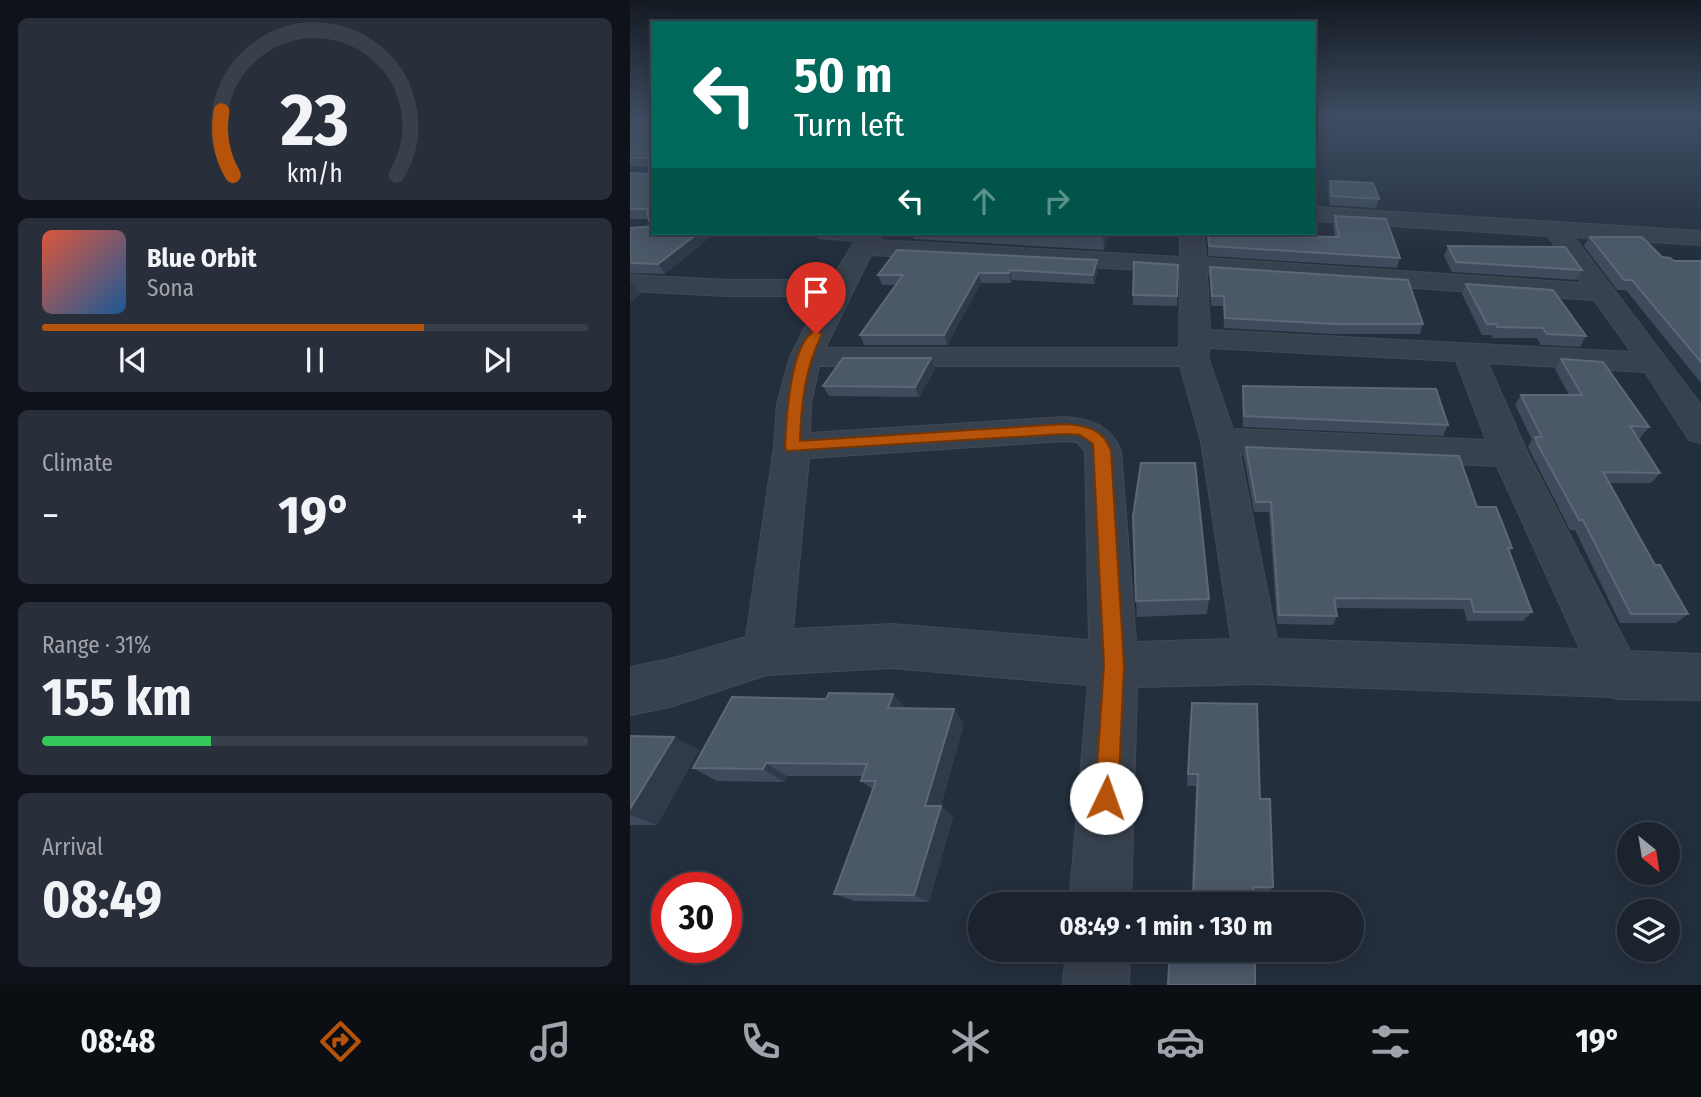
<!DOCTYPE html>
<html lang="en">
<head>
<meta charset="utf-8">
<style>
	:root { --surface:#1b232e; --page:#282f3a; --text:#f1f3f6; --muted:#a0a4aa; --line:#39404a; --accent:#b45309 }
	body { margin:0; font-family:"Fira Sans Condensed",sans-serif; background:var(--page); color:var(--text); height:100vh; display:flex; flex-direction:column; font-size:26px; white-space:nowrap }
	* { box-sizing:border-box; margin:0 }
	p { font-size:23px; color:var(--muted) }
	.icon { flex:none; width:38px; height:38px; fill:none; stroke:currentColor; stroke-width:2; stroke-linecap:round; stroke-linejoin:round }
	.map { position:relative; flex:1; overflow:hidden }
	.panel { display:flex; flex-direction:column; gap:18px; padding:18px; background:#0f1319; width:630px }
	.panel>* { flex:none }
	.top-card { position:absolute; left:21px; top:21px; width:665px; height:214px; border-radius:0px; box-shadow:0 4px 18px #0003,0 0 0 2px var(--line); background:#00695c; color:#fff; overflow:hidden }
	.needle { width:46px; rotate:150deg }
	.controls { position:absolute; left:987px; top:822px; display:grid; gap:14px }
	.controls a { display:grid; place-items:center; width:63px; height:63px; border-radius:50%; background:var(--surface); box-shadow:0 4px 18px #0003,0 0 0 2px var(--line); font-size:35px }
	.speed { position:absolute; left:21px; top:872px; display:flex; gap:14px; font-size:35px; font-weight:700; text-align:center }
	.speed>* { display:grid; place-content:center; width:91px; height:91px; border-radius:50%; background:var(--surface); box-shadow:0 4px 18px #0003,0 0 0 2px var(--line); line-height:1 }
	.speed .limit { border:10px solid #d22; background:#fff; color:#111 }
	.pin { position:absolute; display:grid; place-items:center; width:60px; height:60px; color:#fff; margin:-72px -30px; border-radius:50% 50% 50% 0; rotate:-45deg; box-shadow:0 0 7px #0007 }
	.pin .icon { rotate:45deg }
	.me { position:absolute; width:77px; margin:-38px; rotate:3deg; stroke-linejoin:round; filter:drop-shadow(0 0 5px #0008) }
	.turn { display:flex; align-items:center; gap:24px; height:147px; padding:0 28px; font-size:32px }
	.turn .icon { width:91px; height:91px; stroke-width:2.5 }
	.turn b { display:block; font-size:49px; line-height:60px }
	.lanes { display:flex; align-items:center; height:66px; padding:0 28px; background:#0003; justify-content:center; gap:35px; direction:ltr }
	.lanes .off { opacity:.35 }
	.big { font-size:52px; font-weight:700; line-height:1.1 }
	.panel .widget { flex:1; display:flex; flex-direction:column; justify-content:center; gap:10px; min-width:0; padding:0 24px; border-radius:10px; background:var(--page) }
	.panel .dial { align-items:center; gap:0 }
	.dial svg { height:182px; overflow:visible; fill:none; stroke:var(--line); stroke-width:7; stroke-linecap:round; text-anchor:middle }
	.dial text { fill:var(--text); stroke:none }
	.song { display:flex; align-items:center; gap:21px }
	.cover { width:84px; height:84px; border-radius:10px; background:linear-gradient(135deg,hsl(10 70% 55%),hsl(210 70% 35%)) }
	.played { height:7px; border-radius:4px; background:linear-gradient(90deg,var(--accent) 70%,var(--line) 70%) }
	.keys { display:flex; justify-content:space-around; direction:ltr }
	.heat { display:flex; justify-content:space-between; align-items:center; font-size:38px; direction:ltr }
	.charge { height:10px; border-radius:5px; background:linear-gradient(90deg,#34c759 31%,var(--line) 0) }
	.trip { position:absolute; left:338px; top:892px; width:396px; height:70px; border-radius:35px; background:var(--surface); box-shadow:0 4px 18px #0003,0 0 0 2px var(--line); font-weight:700; line-height:70px; text-align:center }
	.menu { display:flex; height:112px; justify-content:space-around; align-items:center; background:#0b0e12; color:var(--muted) }
	.menu .icon { width:49px; height:49px }
	.menu .active { color:var(--accent) }
	.menu b { font-size:32px; color:var(--text) }
	main { display:flex; flex:1; min-height:0 }
	.map>svg:first-child { display:block }
	.lines { fill:none; stroke-linecap:round; stroke-linejoin:round }
	.minor-casing { stroke:#414a57; stroke-width:2 }
	.minor { fill:#38414e; fill-rule:evenodd }
	.wall { fill:#3f4b5c }
	.shaded-wall { fill:#2f3b4b }
	.building { fill:#4b5868; stroke:#5c6777; stroke-width:2 }
	.route { fill:#b45309; stroke:#753606; stroke-width:2 }
</style>
</head>
<body>
<main>
<section class="panel">
<div class="widget dial"><svg viewBox="0 0 100 80">
<path d="M14 69A42 42 0 1 1 86 69"/>
<path d="M14 69A42 42 0 0 1 9 41" stroke="#b45309"/>
<text x="50" y="56" font-size="32" font-weight="700">23</text>
<text x="50" y="72" font-size="11">km/h</text>
</svg></div>
<div class="widget">
<div class="song"><i class="cover"></i><div><b>Blue Orbit</b><p>Sona</p></div></div>
<div class="played"></div>
<div class="keys"><svg class="icon" aria-label="previous" viewBox="0 0 24 24"><path d="M18 5L8 12l10 7zM5 5v14"/></svg><svg class="icon" aria-label="pause" viewBox="0 0 24 24"><path d="M8 5v14M16 5v14"/></svg><svg class="icon" aria-label="next" viewBox="0 0 24 24"><path d="M6 5l10 7-10 7zM19 5v14"/></svg></div>
</div>
<div class="widget"><p>Climate</p>
<div class="heat"><a>−</a><b class="big">19°</b><a>+</a></div>
</div>
<div class="widget"><p>Range · 31%</p><b class="big">155 km</b><div class="charge"></div></div>
<div class="widget"><p>Arrival</p><b class="big">08:49</b></div>
</section>
<div class="map">
<svg width="1071" height="985" viewBox="0 0 1071 985">
	<rect width="100%" height="100%" fill="#242f3e"/>
	<g class="lines">
		<!-- minor casing -->
		<g class="minor-casing">
			<g id="minor">
				<path d="M684 207 1071 231V245L944 237 1071 405V443L1059 440 1015 372 858 363 898 454 1000 651 1071 654V700L987 699 981 697 628 684 507 687 501 905H439L458 685 262 668 137 675 40 707 0 715V667L40 659 116 637 144 447 147 404 160 357 191 296H98L0 291V275L98 280H201L225 241 189 238 185 233H254L250 240 550 257V233H574L576 258 952 283 918 236 684 221ZM241 255 550 272 549 348H195ZM577 274 964 300 1001 352 580 330ZM580 348 826 361 856 440 603 429 578 357ZM189 366H550L571 441 601 639 506 642 491 451C480 425 461 419 434 417L180 433 181 404ZM434 441 447 442 455 451 459 640 262 624 163 629 179 458ZM610 454 867 466 950 649 647 639Z"/>
				<path d="M436 950H500L499 985H433Z"/>
			</g>
		</g>
		<!-- minor -->
		<use href="#minor" class="minor"/>
	</g>
	<!-- wall -->
	<g class="wall">
		<path d="M0 118H23L19 219H0V173L19 174V167L0 166Z"/>
		<path d="M700 181 749 199 746 208 700 205 698 190Z"/>
		<path d="M705 216 770 258 767 268 578 256V235L705 237 703 225Z"/>
		<path d="M23 226 35 274 0 273V228Z"/>
		<path d="M282 233H479L474 250 284 239Z"/>
		<path d="M960 237 1044 261H1071V383L996 290H987L954 246Z"/>
		<path d="M818 246 952 270 947 280 822 272 814 256Z"/>
		<path d="M467 260 468 270 464 284 382 280 381 283H351L317 345H234L230 335 266 285H252L248 275Z"/>
		<path d="M548 265 547 306 503 305V295Z"/>
		<path d="M580 267 793 324 790 334H702L594 328 593 306H581Z"/>
		<path d="M836 284 956 336 950 347 911 345 907 338H862L861 335H852L832 294Z"/>
		<path d="M301 358 305 369 289 397 199 396 193 386Z"/>
		<path d="M931 359 1019 427 1010 438H1008L1030 473 1021 483H978L1025 565 1058 614 1046 623H990L945 530H940L898 447 902 440 885 405 891 395H939L925 369Z"/>
		<path d="M613 386 818 425 813 436 613 427 612 397Z"/>
		<path d="M616 447 847 507 882 548 879 552 902 612 893 621H837L834 609 705 608 707 616 703 625 647 624 639 512H624L614 457Z"/>
		<path d="M579 599 577 614 507 617 506 601Z"/>
		<path d="M276 708 324 709 334 724 311 806 323 817 299 902 224 901 204 894 243 789 231 781 232 776H157L154 782 87 781 63 768Z"/>
		<path d="M560 718 630 799 643 887 637 894H623L624 905H561L566 786H557Z"/>
		<path d="M0 736 44 737 69 750 27 825H0Z"/>
	</g>
	<!-- shaded-wall -->
	<g class="shaded-wall">
		<path d="M68 233H86L35 274 28 264Z"/>
		<path d="M473 233H479L474 250 473 236Z"/>
		<path d="M467 260 468 270 464 284 463 275Z"/>
		<path d="M380 270 382 280 381 283 379 273Z"/>
		<path d="M349 273 351 283 317 345 314 335Z"/>
		<path d="M3 284 11 294 0 303V286Z"/>
		<path d="M301 358 305 369 289 397 285 387Z"/>
		<path d="M263 694 276 709 258 708Z"/>
		<path d="M324 709 334 724 311 806 323 817 299 902 284 895 295 806Z"/>
		<path d="M44 737 69 750 27 825 0 815V809Z"/>
		<path d="M136 763 157 776 154 782 133 769Z"/>
	</g>
	<!-- building -->
	<g class="building">
		<path d="M0 118H23V221H19L17 209H0V173L19 174V158H0Z"/>
		<path d="M700 181 743 183 749 199 702 196Z"/>
		<path d="M705 216 756 219 770 258 579 246 578 235 709 237Z"/>
		<path d="M23 226V233H68L28 264 0 263V228Z"/>
		<path d="M420 233H473V236Z"/>
		<path d="M960 237H1012L1032 257 1040 258 1044 261H1071V362L1002 280H994Z"/>
		<path d="M818 246 935 247 952 270 826 262Z"/>
		<path d="M267 250 467 260 463 275 380 270 379 273H349L314 335H230L273 275H248Z"/>
		<path d="M504 262 548 265 547 296 503 295Z"/>
		<path d="M580 267 778 280 793 324H705L595 318 594 296H582Z"/>
		<path d="M836 284 923 290 956 336 917 334 913 328 867 327 866 324H857Z"/>
		<path d="M213 358H301L285 387 193 386Z"/>
		<path d="M931 359 973 362 1019 427 1000 426 1030 473 973 472 1025 565H1030L1058 614H1001L953 520H949L907 443 905 437H912L891 395H952Z"/>
		<path d="M613 386 806 389 818 425 614 416Z"/>
		<path d="M616 447 829 456 847 507H866L882 548H878L902 612H844L841 599 704 598 707 616 649 615 641 502H626Z"/>
		<path d="M511 463H565L579 599 506 601 503 516Z"/>
		<path d="M199 693 263 694 258 708 324 709 295 806H311L284 895 204 894 246 781H231L237 764 136 763 133 769 63 768 102 697 196 699Z"/>
		<path d="M562 703 627 704 630 799H640L643 887H623L624 905H563L568 774H558Z"/>
		<path d="M0 736 44 737 0 809Z"/>
		<path d="M540 950H625V985H538Z"/>
	</g>
	<!-- sky -->
	<linearGradient id="sky" x2="0" y2="1"><stop stop-color="#141a22"/><stop offset="0.46" stop-color="#3f4d63"/><stop offset="1" stop-color="#3f4d63" stop-opacity="0"/></linearGradient>
	<rect width="1071" height="256" fill="url(#sky)"/>
	<!-- route -->
	<path class="route" d="M186 330 192 334C175 369 171 403 170 441L434 424C455 425 474 429 481 451L494 665 488 798 485 807 476 810 468 807 465 798 474 665 463 444 450 435 434 434 157 451 155 447C156 422 160 341 186 330Z"/>
</svg>
<div class="controls">
<a><svg class="needle" viewBox="-14 -14 28 28"><path d="M0-13l5 13h-10z" fill="#e53935"/><path d="M0 13l5-13h-10z" fill="#a0a4aa"/></svg></a>
<a><svg class="icon" aria-label="layers" viewBox="0 0 24 24"><path d="M12 4l9 5-9 5-9-5zM3 14l9 5 9-5"/></svg></a>
</div>
<div class="speed"><div class="limit">30</div></div>
<div class="pin" style="left:186px;top:334px;background:#d93025"><svg class="icon" aria-label="arrive" viewBox="0 0 24 24"><path d="M6 21V4h12l-3 4 3 4H6"/></svg></div>
<svg class="me" style="left:476px;top:798px" viewBox="-20 -20 40 40"><circle r="19" fill="#fff"/><path d="M0-13L10 11 0 6-10 11z" fill="#b45309"/></svg>
<div class="trip">08:49 · 1 min · 130 m</div>
<div class="top-card">
<div class="turn"><svg class="icon" aria-label="left" viewBox="0 0 24 24"><path d="M17 20v-9H6M10 6l-5 5 5 5"/></svg><div><b>50 m</b>Turn left</div></div>
<div class="lanes"><svg class="icon" aria-label="left" viewBox="0 0 24 24"><path d="M17 20v-9H6M10 6l-5 5 5 5"/></svg><svg class="icon off" aria-label="ahead" viewBox="0 0 24 24"><path d="M12 20V5M6 11l6-6 6 6"/></svg><svg class="icon off" aria-label="right" viewBox="0 0 24 24"><path d="M7 20v-9h11M14 6l5 5-5 5"/></svg></div>
</div>
</div>
</main>
<nav class="menu">
<b>08:48</b>
<svg class="icon active" aria-label="directions" viewBox="0 0 24 24"><path d="M12 3l9 9-9 9-9-9zM9 14v-3h6M13 9l2 2-2 2"/></svg>
<svg class="icon" aria-label="music" viewBox="0 0 24 24"><path d="M9 18V5l10-2v13"/><circle cx="6" cy="18" r="3"/><circle cx="16" cy="16" r="3"/></svg>
<svg class="icon" aria-label="phone" viewBox="0 0 24 24"><path d="M5 4h4l2 5-3 2q2 4 5 5l2-3 5 2v4C11 20 4 13 5 4z"/></svg>
<svg class="icon" aria-label="climate" viewBox="0 0 24 24"><path d="M12 3v18M4 7l16 10M4 17L20 7"/></svg>
<svg class="icon" aria-label="car" viewBox="0 0 24 24"><path d="M5 17H2v-5l4-1 3-4h7l3 4 3 1v5h-3M9 17h6M6 11h13"/><circle cx="7" cy="17" r="2"/><circle cx="17" cy="17" r="2"/></svg>
<svg class="icon" aria-label="filters" viewBox="0 0 24 24"><path d="M4 7h16M4 17h16"/><circle cx="9" cy="7" r="2"/><circle cx="15" cy="17" r="2"/></svg>
<b>19°</b>
</nav>
</body>
</html>
